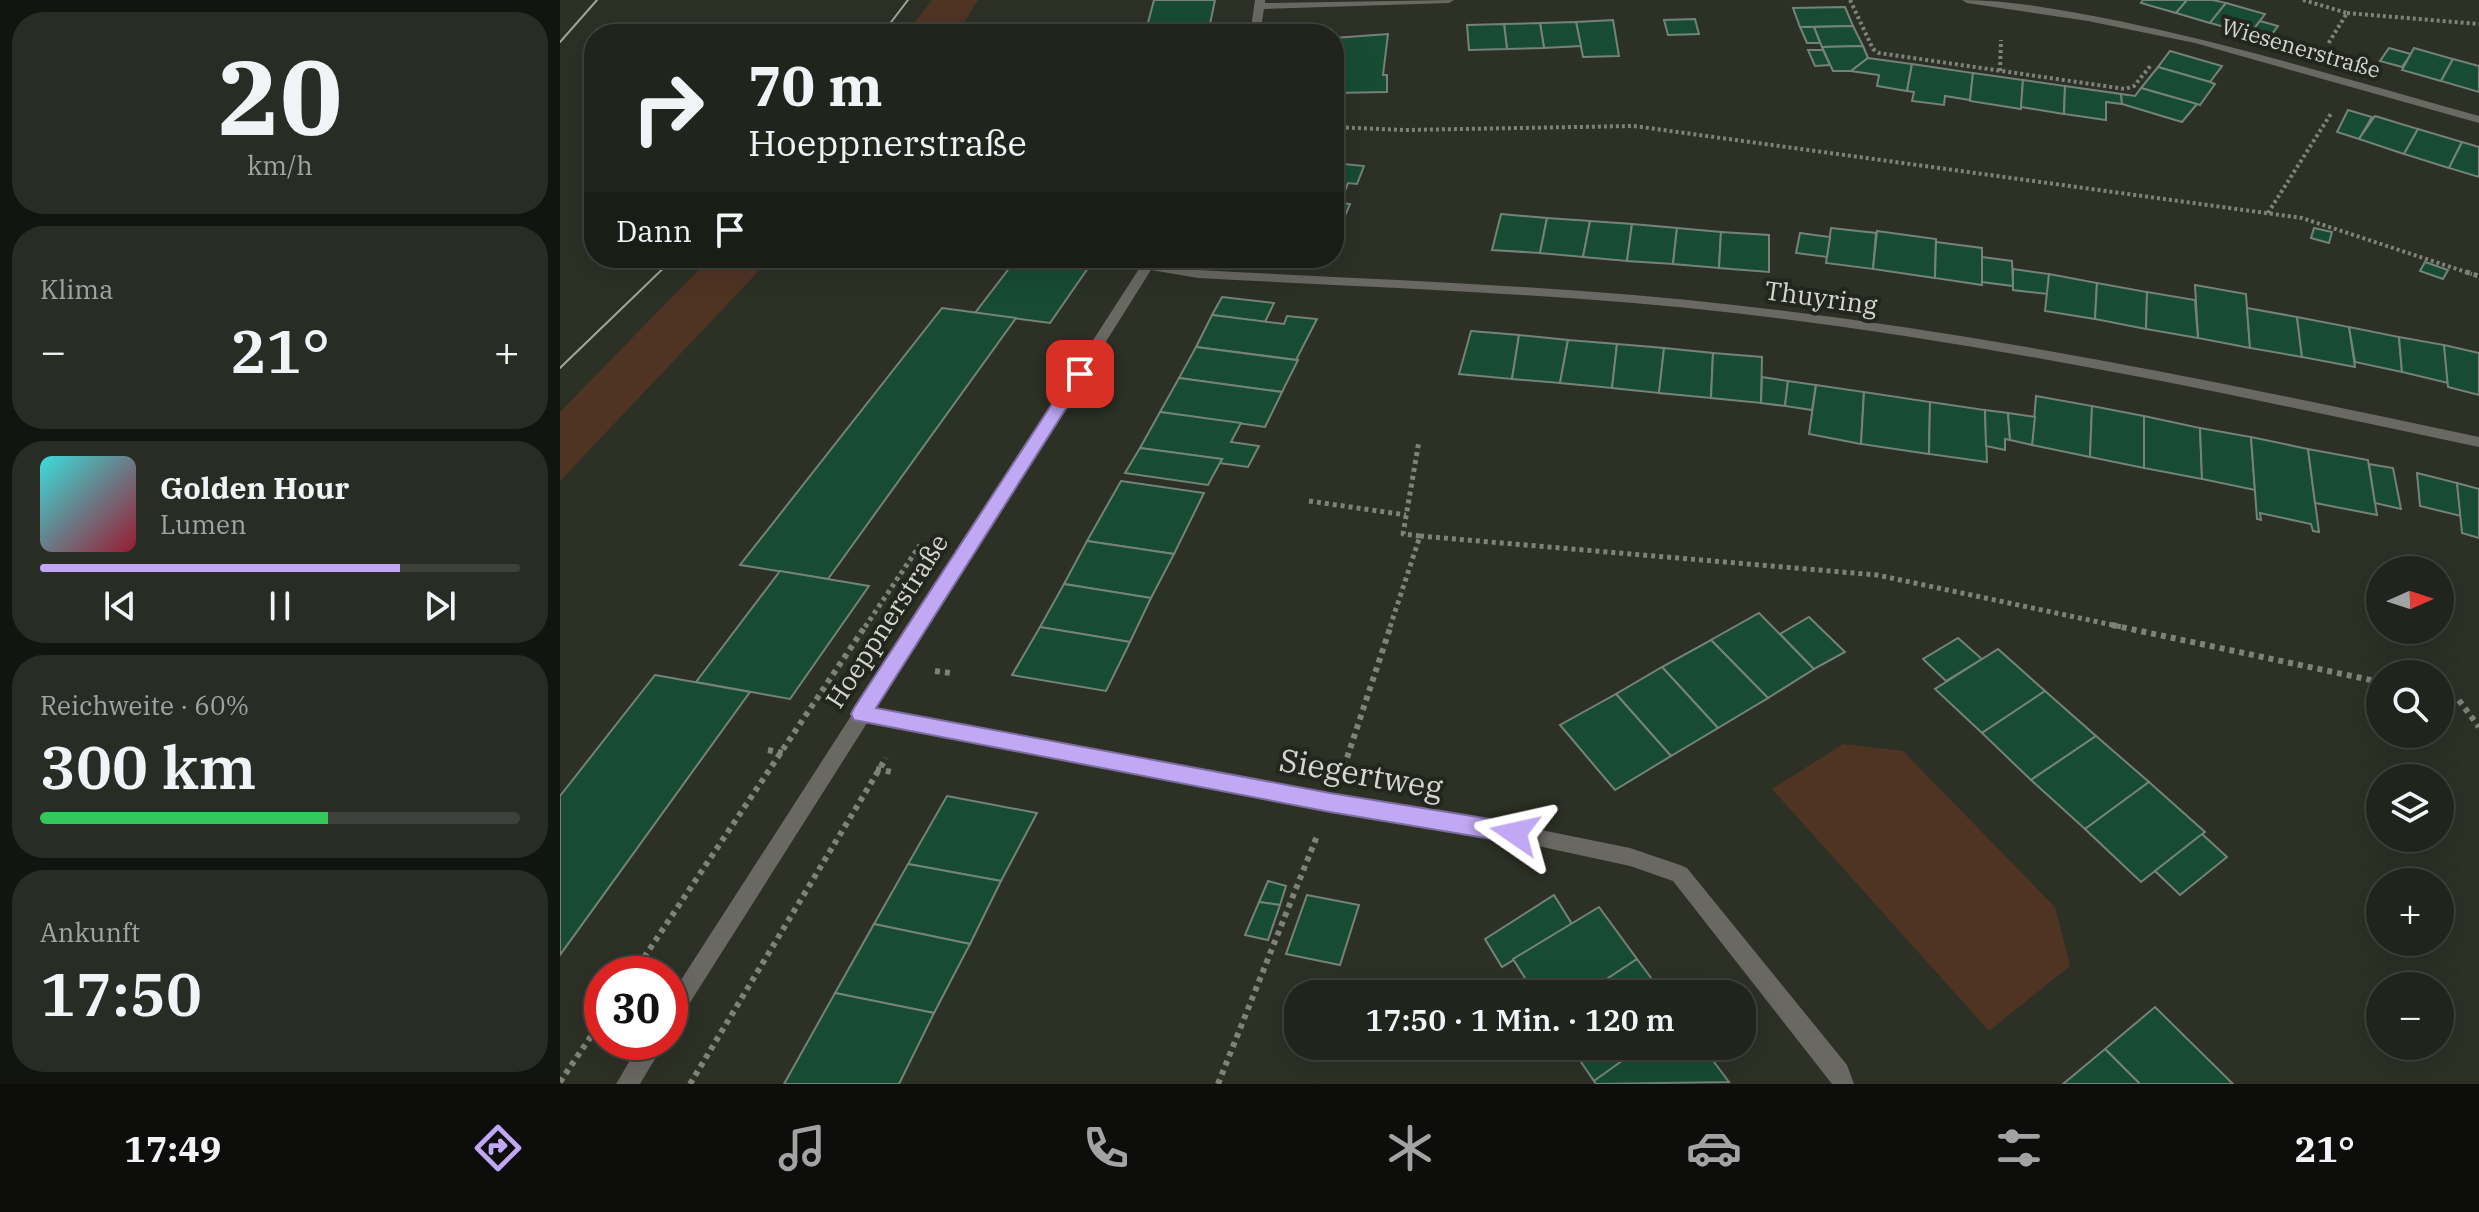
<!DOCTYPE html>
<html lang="de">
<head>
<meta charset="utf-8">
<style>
	:root { --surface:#21241c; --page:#292c25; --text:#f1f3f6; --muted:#a2a4a3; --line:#3e413b; --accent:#c0a8f4 }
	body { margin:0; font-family:"IBM Plex Serif",serif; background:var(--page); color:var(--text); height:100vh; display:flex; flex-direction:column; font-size:30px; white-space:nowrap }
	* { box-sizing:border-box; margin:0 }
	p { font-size:26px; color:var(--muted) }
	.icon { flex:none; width:44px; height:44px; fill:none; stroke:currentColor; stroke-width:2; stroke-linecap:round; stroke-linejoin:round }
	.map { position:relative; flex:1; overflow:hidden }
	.side { display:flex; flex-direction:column; gap:12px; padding:12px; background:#12140f; width:560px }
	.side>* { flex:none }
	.guide { position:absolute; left:24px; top:24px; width:760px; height:244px; border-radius:32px; box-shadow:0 8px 32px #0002,0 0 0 2px var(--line); background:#21241c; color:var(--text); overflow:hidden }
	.needle { width:52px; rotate:87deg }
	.controls { position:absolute; left:1806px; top:556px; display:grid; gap:16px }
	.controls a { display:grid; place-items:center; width:88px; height:88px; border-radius:50%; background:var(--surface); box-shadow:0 8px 32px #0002,0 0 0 2px var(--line); font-size:40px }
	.speed { position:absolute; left:24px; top:956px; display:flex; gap:16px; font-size:40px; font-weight:700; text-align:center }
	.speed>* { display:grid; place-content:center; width:104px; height:104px; border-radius:50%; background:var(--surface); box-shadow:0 8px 32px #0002,0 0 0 2px var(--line); line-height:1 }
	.speed .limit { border:12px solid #d22; background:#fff; color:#111 }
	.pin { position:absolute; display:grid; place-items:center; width:68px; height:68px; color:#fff; margin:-34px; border-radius:16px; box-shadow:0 4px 12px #0006 }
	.me { position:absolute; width:88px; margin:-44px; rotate:281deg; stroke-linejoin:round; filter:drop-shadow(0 0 6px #0008) }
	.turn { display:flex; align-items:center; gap:28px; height:168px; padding:0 32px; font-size:36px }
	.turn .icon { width:104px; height:104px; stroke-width:2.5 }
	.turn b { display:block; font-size:56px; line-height:68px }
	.then { display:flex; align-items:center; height:76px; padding:0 32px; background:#0003; gap:16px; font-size:30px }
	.big { font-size:60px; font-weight:600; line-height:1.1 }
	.side .tile { flex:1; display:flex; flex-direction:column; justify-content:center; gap:12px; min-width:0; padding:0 28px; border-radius:32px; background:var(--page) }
	.side .dial { align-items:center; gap:0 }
	.dial b { font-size:104px; line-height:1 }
	.song { display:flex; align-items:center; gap:24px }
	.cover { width:96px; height:96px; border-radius:12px; background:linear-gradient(135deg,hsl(180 70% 55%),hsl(350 70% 35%)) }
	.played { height:8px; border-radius:4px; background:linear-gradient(90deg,var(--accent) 75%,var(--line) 75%) }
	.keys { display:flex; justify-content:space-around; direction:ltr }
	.heat { display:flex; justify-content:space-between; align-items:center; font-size:44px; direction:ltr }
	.charge { height:12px; border-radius:6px; background:linear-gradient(90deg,#34c759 60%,var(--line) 0) }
	.trip { position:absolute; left:724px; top:980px; width:472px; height:80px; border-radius:32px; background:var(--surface); box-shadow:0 8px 32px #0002,0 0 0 2px var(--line); font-weight:600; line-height:80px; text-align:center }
	.menu { display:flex; height:128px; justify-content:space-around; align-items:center; background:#0d0e0b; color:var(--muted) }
	.menu .icon { width:56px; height:56px }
	.menu .selected { color:var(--accent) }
	.menu b { font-size:36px; color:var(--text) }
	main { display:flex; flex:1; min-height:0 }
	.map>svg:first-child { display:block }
	.green { fill:#4f3423 }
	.building { fill:#174c32; stroke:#75827a; stroke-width:2 }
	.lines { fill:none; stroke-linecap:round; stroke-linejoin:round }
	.path-far2 { stroke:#7f8279; stroke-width:4; stroke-dasharray:3 3; stroke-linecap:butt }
	.path-far1 { stroke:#7f8279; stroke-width:5; stroke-dasharray:4 4; stroke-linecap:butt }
	.path { stroke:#7f8279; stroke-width:6; stroke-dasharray:5 5; stroke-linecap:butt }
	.minor { fill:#6a6862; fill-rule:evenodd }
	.tram { stroke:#a2a59d; stroke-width:2 }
	.route { fill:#c0a8f4; stroke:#7d6d9f; stroke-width:2 }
	.labels { text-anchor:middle; stroke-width:8; stroke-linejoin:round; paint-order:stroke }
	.far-street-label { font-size:22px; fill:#d4d6cf; stroke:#22261c }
	.street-label { font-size:26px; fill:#d4d6cf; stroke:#22261c }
	.near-street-label { font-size:32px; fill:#d4d6cf; stroke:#22261c }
</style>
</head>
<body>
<main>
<section class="side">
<div class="tile dial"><b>20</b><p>km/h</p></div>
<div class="tile"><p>Klima</p>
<div class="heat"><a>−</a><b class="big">21°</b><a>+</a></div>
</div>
<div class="tile">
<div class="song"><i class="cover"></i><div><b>Golden Hour</b><p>Lumen</p></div></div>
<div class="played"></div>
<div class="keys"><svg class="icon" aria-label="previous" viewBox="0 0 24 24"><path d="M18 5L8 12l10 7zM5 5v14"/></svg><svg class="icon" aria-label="pause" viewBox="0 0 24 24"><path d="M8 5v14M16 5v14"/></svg><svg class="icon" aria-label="next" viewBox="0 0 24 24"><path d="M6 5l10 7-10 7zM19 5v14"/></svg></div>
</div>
<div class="tile"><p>Reichweite · 60%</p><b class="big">300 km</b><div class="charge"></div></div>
<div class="tile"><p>Ankunft</p><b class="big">17:50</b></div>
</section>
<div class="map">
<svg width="1919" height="1084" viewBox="0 0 1919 1084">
	<rect width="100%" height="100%" fill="#2c3025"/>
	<!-- green -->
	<g class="green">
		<path d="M372 0H418L397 34H346Z"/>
		<path d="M150 258H211L0 481V412Z"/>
		<path d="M1283 744 1343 751 1495 907 1510 966 1429 1031 1212 789Z"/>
	</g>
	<!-- building -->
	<g class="building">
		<path d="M594 0H655L648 34H585Z"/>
		<path d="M1583 0H1627L1616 13 1581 3Z"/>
		<path d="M1627 0H1653L1666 3 1650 23 1616 13Z"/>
		<path d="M1666 3 1705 14 1690 34 1650 23Z"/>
		<path d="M1285 7 1293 26 1240 27 1233 8Z"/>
		<path d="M1135 19 1139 34 1108 35 1104 20Z"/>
		<path d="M1053 20 1059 56 1023 57 1016 22Z"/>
		<path d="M1700 21 1718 26 1708 39 1690 34Z"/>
		<path d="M1016 22 1021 46 984 48 980 23Z"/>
		<path d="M980 23 984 48 947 49 944 24Z"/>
		<path d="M944 24 947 49 909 50 907 25Z"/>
		<path d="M1293 26 1303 46 1262 47 1254 27Z"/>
		<path d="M1240 27H1254L1260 43H1247Z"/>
		<path d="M828 34 823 75H827V92L774 93V38Z"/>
		<path d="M1303 46 1308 58 1291 71H1273L1262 47Z"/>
		<path d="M1829 48 1851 54 1842 67 1820 61Z"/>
		<path d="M1854 48 1893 59 1881 81 1842 70Z"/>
		<path d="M1248 50H1263L1270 65 1255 66Z"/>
		<path d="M1610 51 1662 66 1650 82 1598 67Z"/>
		<path d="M1308 58 1352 64 1347 91 1317 86 1319 75 1291 71Z"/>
		<path d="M1893 59 1919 66V92L1881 81Z"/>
		<path d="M1352 64 1413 73 1410 100 1385 96 1384 105 1352 101 1354 92 1347 91Z"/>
		<path d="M1598 67 1650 82 1655 84 1640 105 1581 88Z"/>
		<path d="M1413 73 1463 80 1461 109 1410 101Z"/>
		<path d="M1463 80 1505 86 1504 114 1461 107Z"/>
		<path d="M1505 86 1561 94 1562 104 1546 102V120L1504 114Z"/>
		<path d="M1581 88 1637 104 1622 122 1562 104 1561 94 1575 96Z"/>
		<path d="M1788 110 1812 117 1799 139 1777 132Z"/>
		<path d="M1815 116 1858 129 1844 154 1799 139Z"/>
		<path d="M1858 129 1902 142 1889 168 1844 154Z"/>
		<path d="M1902 142 1919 147V177L1889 168Z"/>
		<path d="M774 163 804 166 797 184 788 183 784 194 774 193Z"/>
		<path d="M774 193 784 194 780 203 790 204 781 225 774 224Z"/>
		<path d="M941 214 987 218 980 253 932 250Z"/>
		<path d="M987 218 1030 221 1023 257 980 253Z"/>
		<path d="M1030 221 1072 224 1067 261 1023 257Z"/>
		<path d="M1072 224 1117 228 1113 264 1067 261Z"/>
		<path d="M1117 228 1161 232 1159 268 1113 264Z"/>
		<path d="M1271 228 1316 233 1313 269 1266 263Z"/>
		<path d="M1754 228 1772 232 1769 243 1751 238Z"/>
		<path d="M1317 231 1376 239 1375 278 1313 269Z"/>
		<path d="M1161 232 1209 235V272L1159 268Z"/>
		<path d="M1240 233 1270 237 1267 257 1236 253Z"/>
		<path d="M1376 242 1422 248V285L1375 278Z"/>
		<path d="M1422 257 1452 261 1453 286 1422 282Z"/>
		<path d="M457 258H535L490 323 415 313Z"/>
		<path d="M1865 262 1888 270 1883 279 1860 271Z"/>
		<path d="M1453 269 1489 274 1488 294 1453 290Z"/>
		<path d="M1489 274 1537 283 1535 319 1485 311Z"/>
		<path d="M1537 283 1587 292 1586 329 1535 319Z"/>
		<path d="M1635 285 1686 294 1690 348 1638 338Z"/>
		<path d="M1587 292 1635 300 1638 338 1586 329Z"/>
		<path d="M662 297 714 303 705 322 652 315Z"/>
		<path d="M382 308 456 318 268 579 180 565Z"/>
		<path d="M1687 308 1737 317 1742 357 1690 348Z"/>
		<path d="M652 315 724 324 727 316 757 319 736 360 636 347Z"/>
		<path d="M1737 317 1789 327 1795 367 1742 357Z"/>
		<path d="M1789 327 1839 337 1842 372 1795 362Z"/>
		<path d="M911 331 959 335 952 379 899 374Z"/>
		<path d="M959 335 1008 340 1000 383 952 379Z"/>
		<path d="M1839 337 1884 345 1888 383 1842 372Z"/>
		<path d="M1008 340 1057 344 1052 388 1000 383Z"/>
		<path d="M1057 344 1104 348 1099 393 1052 388Z"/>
		<path d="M1884 345 1919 353V395L1888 387Z"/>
		<path d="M636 347 736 360H738L722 392 619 378Z"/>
		<path d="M1104 348 1153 353 1151 398 1099 393Z"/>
		<path d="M1153 353 1202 357 1201 403 1151 398Z"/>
		<path d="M1202 377 1228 381 1225 406 1201 403Z"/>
		<path d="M619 378 722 392 705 427 600 412Z"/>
		<path d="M1228 381 1256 385 1252 410 1225 406Z"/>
		<path d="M1256 385 1304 392 1301 444 1249 434Z"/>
		<path d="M1304 392 1370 402 1369 454 1301 444Z"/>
		<path d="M1476 396 1532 406 1530 457 1472 445Z"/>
		<path d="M1370 402 1425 410 1427 462 1369 454Z"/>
		<path d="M1532 406 1584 416V468L1530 457Z"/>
		<path d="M1425 410 1448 413 1450 440 1445 439V450L1426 446Z"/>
		<path d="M600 412 681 423 671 442 699 446 688 467 659 463 662 459 580 448Z"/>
		<path d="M1448 413 1475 417 1472 445 1450 440Z"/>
		<path d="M1584 416 1640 428 1642 479 1584 468Z"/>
		<path d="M1640 428 1691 437 1695 490 1642 479Z"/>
		<path d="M1691 437 1748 449 1759 532 1753 531 1751 524 1700 513 1701 520 1697 519Z"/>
		<path d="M580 448 662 459 648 485 565 473Z"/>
		<path d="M1748 449 1808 460 1817 515 1755 503Z"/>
		<path d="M1809 464 1833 468 1841 509 1815 503Z"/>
		<path d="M1857 473 1897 483 1901 516 1860 506Z"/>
		<path d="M561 481 644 493 614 554 527 541Z"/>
		<path d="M1897 483 1919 489V538L1902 533Z"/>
		<path d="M527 541 614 554 591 598 504 584Z"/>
		<path d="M220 571 309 586 230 699 136 682Z"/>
		<path d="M504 584 591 598 570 642 480 627Z"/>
		<path d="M1199 613 1254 669 1208 698 1151 640Z"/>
		<path d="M1249 617 1285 652 1254 669 1220 634Z"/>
		<path d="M480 627 570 642 546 691 452 675Z"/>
		<path d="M1398 638 1422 659 1386 681 1363 659Z"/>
		<path d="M1151 640 1208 698 1158 728 1102 667Z"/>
		<path d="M1438 649 1485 691 1422 733 1375 689Z"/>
		<path d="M1102 667 1158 728 1111 756 1056 694Z"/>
		<path d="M95 675 190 692 0 955V796Z"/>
		<path d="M1485 691 1536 736 1471 780 1422 733Z"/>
		<path d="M1056 694 1111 756 1055 790 1000 725Z"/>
		<path d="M1536 736 1589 782 1525 829 1471 780Z"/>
		<path d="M1589 782 1645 832 1581 882 1525 829Z"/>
		<path d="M387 796 477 813 441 881 348 864Z"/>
		<path d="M1642 834 1667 857 1620 895 1595 871Z"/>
		<path d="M348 864 441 881 410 944 314 924Z"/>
		<path d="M708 881 726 886 720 905 699 902Z"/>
		<path d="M747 895 799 905 780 965 726 954Z"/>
		<path d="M994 895 1012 924 942 967 925 939Z"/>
		<path d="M699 902 720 905 708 940 685 935Z"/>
		<path d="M1039 907 1077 959 1024 994H975L953 959Z"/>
		<path d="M314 924 410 944 374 1013 275 993Z"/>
		<path d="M1077 959 1103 994H1024Z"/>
		<path d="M275 993 374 1013 339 1084H224Z"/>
		<path d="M1595 1007 1673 1084H1580L1545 1049Z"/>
		<path d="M1010 1046H1083L1034 1081Z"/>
		<path d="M1083 1046H1142L1169 1082 1036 1084 1034 1081Z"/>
		<path d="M1545 1049 1580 1084H1503Z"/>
	</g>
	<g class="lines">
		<!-- path-far2 -->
		<g class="path-far2">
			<path d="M1290 0 1313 49 1319 53 1565 89 1574 86 1592 64"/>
			<path d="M1743 0 1787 13 1768 44"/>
			<path d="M1787 13 1919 24"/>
			<path d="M1440 71 1441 40"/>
			<path d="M774 127 845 130 1074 126 1742 218 1912 274"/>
			<path d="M1708 213 1772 112"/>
		</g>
		<!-- path-far1 -->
		<g class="path-far1">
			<path d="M1906 272 1919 276"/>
			<path d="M749 501 846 515"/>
			<path d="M860 536 1317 575 1562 627"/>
			<path d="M305 627 360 545"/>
			<path d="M830 627 860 536 843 534 859 441"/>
		</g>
		<!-- path -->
		<g class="path">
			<path d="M1552 625 1820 682"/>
			<path d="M375 671 391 673"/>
			<path d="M1880 695 1898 699 1919 727"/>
			<path d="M208 750 223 753"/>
			<path d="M784 767 831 625"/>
			<path d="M316 769 332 772"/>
			<path d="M73 974 306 625"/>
			<path d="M0 1082 42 1020"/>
			<path d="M130 1084 326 758"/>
			<path d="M658 1084 757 836"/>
		</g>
		<!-- minor -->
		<g class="minor">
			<path d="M695 0H705V3L894 0 889 3 704 9 700 34H690Z"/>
			<path d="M1402 0C1454 0 1508 11 1559 21 1681 46 1800 83 1919 116V123L1635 43 1528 21 1407 3Z"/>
			<path d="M586 258H598L596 263 638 270C820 280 1002 285 1183 306 1431 334 1675 385 1919 437V447C1676 395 1431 343 1183 314 1002 293 820 288 638 278L591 270 315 709 770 794 927 819 1070 848 1120 865 1127 868 1287 1065 1294 1084H1272L1113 881 1070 866 927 835 770 810 307 723 117 1023 110 1026V997Z"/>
			<path d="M81 1042H105L80 1084H56Z"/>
		</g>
		<!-- tram -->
		<g class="tram">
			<path d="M322 34 348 0"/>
			<path d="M0 42 37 0"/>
			<path d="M0 368 114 258"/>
		</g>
	</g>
	<!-- route -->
	<path class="route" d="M520 368 528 374 316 708 770 793 955 823 963 826 966 833 963 840 955 843 770 812 294 720 291 714 294 708 514 370Z"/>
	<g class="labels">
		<!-- far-street labels -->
		<g class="far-street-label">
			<text transform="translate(1741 48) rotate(16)" y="8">Wiesenerstraße</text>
		</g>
		<!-- street labels -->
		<g class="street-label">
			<text transform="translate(1261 298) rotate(8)" y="9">Thuyring</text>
			<text transform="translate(327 621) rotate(-57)" y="9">Hoeppnerstraße</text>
		</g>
		<!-- near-street labels -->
		<g class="near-street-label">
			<text transform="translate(801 774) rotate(10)" y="11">Siegertweg</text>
		</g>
	</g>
</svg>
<div class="controls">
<a><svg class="needle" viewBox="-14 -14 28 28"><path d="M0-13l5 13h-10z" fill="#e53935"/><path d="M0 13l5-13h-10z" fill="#a2a4a3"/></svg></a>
<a><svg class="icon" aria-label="search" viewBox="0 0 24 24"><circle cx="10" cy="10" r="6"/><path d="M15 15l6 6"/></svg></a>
<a><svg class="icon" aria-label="layers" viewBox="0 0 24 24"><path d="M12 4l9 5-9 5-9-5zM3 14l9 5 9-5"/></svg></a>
<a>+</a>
<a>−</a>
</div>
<div class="speed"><div class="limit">30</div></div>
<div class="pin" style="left:520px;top:374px;background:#d93025"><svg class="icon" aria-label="arrive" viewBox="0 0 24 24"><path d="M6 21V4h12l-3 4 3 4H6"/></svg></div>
<svg class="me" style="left:955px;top:833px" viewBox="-20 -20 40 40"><path d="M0-17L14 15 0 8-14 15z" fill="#c0a8f4" stroke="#fff" stroke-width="4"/></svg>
<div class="trip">17:50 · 1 Min. · 120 m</div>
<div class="guide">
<div class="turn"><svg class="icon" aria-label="right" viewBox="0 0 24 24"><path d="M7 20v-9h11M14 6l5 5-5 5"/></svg><div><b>70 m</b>Hoeppnerstraße</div></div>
<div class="then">Dann<svg class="icon" aria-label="arrive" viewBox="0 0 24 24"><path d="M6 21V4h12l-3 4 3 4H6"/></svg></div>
</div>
</div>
</main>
<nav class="menu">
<b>17:49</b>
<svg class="icon selected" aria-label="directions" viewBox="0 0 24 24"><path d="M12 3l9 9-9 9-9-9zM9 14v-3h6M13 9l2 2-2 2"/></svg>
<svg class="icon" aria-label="music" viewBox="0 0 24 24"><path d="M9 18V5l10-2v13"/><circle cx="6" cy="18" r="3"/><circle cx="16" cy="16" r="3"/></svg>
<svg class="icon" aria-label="phone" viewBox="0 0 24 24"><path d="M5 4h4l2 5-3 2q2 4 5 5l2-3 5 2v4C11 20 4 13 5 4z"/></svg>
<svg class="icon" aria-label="climate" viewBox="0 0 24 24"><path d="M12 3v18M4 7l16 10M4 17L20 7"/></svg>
<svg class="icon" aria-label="car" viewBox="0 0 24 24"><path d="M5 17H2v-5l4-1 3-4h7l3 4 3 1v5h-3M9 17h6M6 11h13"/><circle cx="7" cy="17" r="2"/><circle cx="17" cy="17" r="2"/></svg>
<svg class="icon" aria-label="filters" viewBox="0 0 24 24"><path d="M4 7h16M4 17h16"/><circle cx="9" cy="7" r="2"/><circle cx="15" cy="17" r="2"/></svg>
<b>21°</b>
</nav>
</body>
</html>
